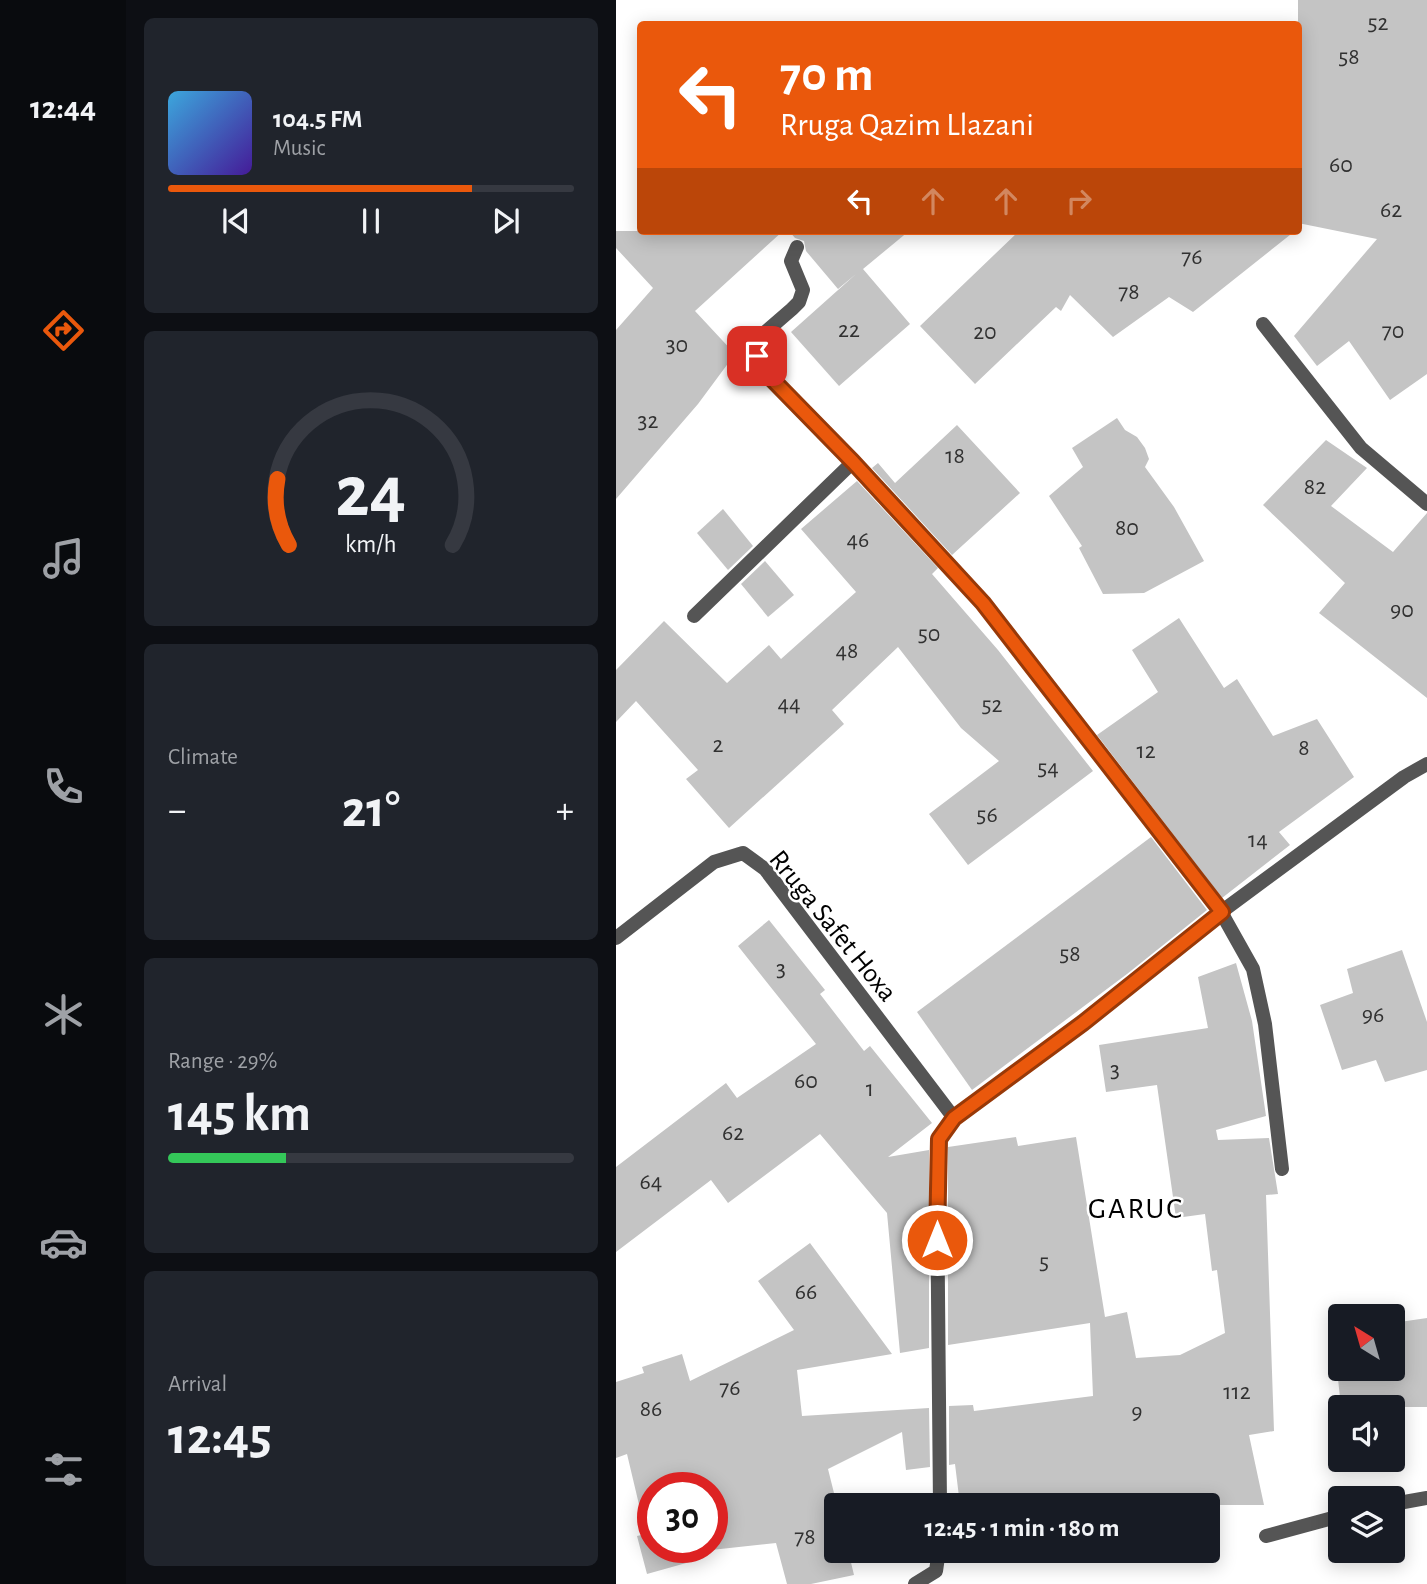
<!DOCTYPE html>
<html lang="en">
<head>
<meta charset="utf-8">
<style>
	:root { --surface:#171b24; --page:#20242c; --text:#f1f3f6; --muted:#9ea1a6; --line:#363941; --accent:#ea580c }
	body { margin:0; font-family:"Alegreya Sans",sans-serif; background:var(--page); color:var(--text); height:100vh; display:flex; flex-direction:column; font-size:26px; white-space:nowrap }
	* { box-sizing:border-box; margin:0 }
	p { font-size:23px; color:var(--muted) }
	.icon { flex:none; width:38px; height:38px; fill:none; stroke:currentColor; stroke-width:2; stroke-linecap:round; stroke-linejoin:round }
	.map { position:relative; flex:1; overflow:hidden }
	.drawer { display:flex; flex-direction:column; gap:18px; padding:18px; background:#0d0f14; width:490px }
	.drawer>* { flex:none }
	.guide { position:absolute; left:21px; top:21px; width:665px; height:214px; border-radius:7px; box-shadow:0 4px 18px #0003; background:#ea580c; color:#fff; overflow:hidden }
	.needle { width:46px; rotate:323deg }
	.tools { position:absolute; left:712px; top:1304px; display:grid; gap:14px }
	.tools a { display:grid; place-items:center; width:77px; height:77px; border-radius:7px; background:var(--surface); box-shadow:0 4px 18px #0003; font-size:35px }
	.speed { position:absolute; left:21px; top:1472px; display:flex; gap:14px; font-size:35px; font-weight:700; text-align:center }
	.speed>* { display:grid; place-content:center; width:91px; height:91px; border-radius:50%; background:var(--surface); box-shadow:0 4px 18px #0003; line-height:1 }
	.speed .limit { border:10px solid #d22; background:#fff; color:#111 }
	.pin { position:absolute; display:grid; place-items:center; width:60px; height:60px; color:#fff; margin:-30px; border-radius:14px; box-shadow:0 4px 10px #0006 }
	.me { position:absolute; width:77px; margin:-38px; rotate:0deg; stroke-linejoin:round; filter:drop-shadow(0 0 5px #0008) }
	.turn { display:flex; align-items:center; gap:24px; height:147px; padding:0 28px; font-size:32px }
	.turn .icon { width:91px; height:91px; stroke-width:2.5 }
	.turn b { display:block; font-size:49px; line-height:60px }
	.lanes { display:flex; align-items:center; height:66px; padding:0 28px; background:#0003; justify-content:center; gap:35px; direction:ltr }
	.lanes .off { opacity:.35 }
	.big { font-size:52px; font-weight:700; line-height:1.1 }
	.drawer .tile { flex:1; display:flex; flex-direction:column; justify-content:center; gap:10px; min-width:0; padding:0 24px; border-radius:10px; background:var(--page) }
	.drawer .dial { align-items:center; gap:0 }
	.dial svg { height:182px; overflow:visible; fill:none; stroke:var(--line); stroke-width:7; stroke-linecap:round; text-anchor:middle }
	.dial text { fill:var(--text); stroke:none }
	.song { display:flex; align-items:center; gap:21px }
	.cover { width:84px; height:84px; border-radius:10px; background:linear-gradient(135deg,hsl(200 70% 55%),hsl(260 70% 35%)) }
	.played { height:7px; border-radius:4px; background:linear-gradient(90deg,var(--accent) 75%,var(--line) 75%) }
	.keys { display:flex; justify-content:space-around; direction:ltr }
	.heat { display:flex; justify-content:space-between; align-items:center; font-size:38px; direction:ltr }
	.charge { height:10px; border-radius:5px; background:linear-gradient(90deg,#34c759 29%,var(--line) 0) }
	.trip { position:absolute; left:208px; top:1493px; width:396px; height:70px; border-radius:7px; background:var(--surface); box-shadow:0 4px 18px #0003; font-weight:700; line-height:70px; text-align:center }
	main { display:flex; flex:1; min-height:0 }
	.tab-bar { display:flex; flex-direction:column; width:126px; justify-content:space-around; align-items:center; background:#090b0e; color:var(--muted) }
	.tab-bar .icon { width:49px; height:49px }
	.tab-bar .current { color:var(--accent) }
	.tab-bar b { font-size:32px; color:var(--text) }
	.map>svg:first-child { display:block }
	.building { fill:#c4c4c4; fill-rule:evenodd }
	.lines { fill:none; stroke-linecap:round; stroke-linejoin:round }
	.lane { stroke:#555; stroke-width:14 }
	.street { stroke:#555; stroke-width:14 }
	.route-casing { stroke:#983908; stroke-width:18 }
	.route { stroke:#ea580c; stroke-width:12 }
	.labels { text-anchor:middle; stroke-width:5; stroke-linejoin:round; paint-order:stroke }
	.number-label { font-size:24px; fill:#313131 }
	.street-label { font-size:28px; fill:#000; stroke:#fff }
	.neighbourhood-label { font-size:30px; letter-spacing:2px; fill:#000; stroke:#fff }
</style>
</head>
<body>
<main>
<nav class="tab-bar">
<b>12:44</b>
<svg class="icon current" aria-label="directions" viewBox="0 0 24 24"><path d="M12 3l9 9-9 9-9-9zM9 14v-3h6M13 9l2 2-2 2"/></svg>
<svg class="icon" aria-label="music" viewBox="0 0 24 24"><path d="M9 18V5l10-2v13"/><circle cx="6" cy="18" r="3"/><circle cx="16" cy="16" r="3"/></svg>
<svg class="icon" aria-label="phone" viewBox="0 0 24 24"><path d="M5 4h4l2 5-3 2q2 4 5 5l2-3 5 2v4C11 20 4 13 5 4z"/></svg>
<svg class="icon" aria-label="climate" viewBox="0 0 24 24"><path d="M12 3v18M4 7l16 10M4 17L20 7"/></svg>
<svg class="icon" aria-label="car" viewBox="0 0 24 24"><path d="M5 17H2v-5l4-1 3-4h7l3 4 3 1v5h-3M9 17h6M6 11h13"/><circle cx="7" cy="17" r="2"/><circle cx="17" cy="17" r="2"/></svg>
<svg class="icon" aria-label="filters" viewBox="0 0 24 24"><path d="M4 7h16M4 17h16"/><circle cx="9" cy="7" r="2"/><circle cx="15" cy="17" r="2"/></svg>
</nav>
<section class="drawer">
<div class="tile">
<div class="song"><i class="cover"></i><div><b>104.5 FM</b><p>Music</p></div></div>
<div class="played"></div>
<div class="keys"><svg class="icon" aria-label="previous" viewBox="0 0 24 24"><path d="M18 5L8 12l10 7zM5 5v14"/></svg><svg class="icon" aria-label="pause" viewBox="0 0 24 24"><path d="M8 5v14M16 5v14"/></svg><svg class="icon" aria-label="next" viewBox="0 0 24 24"><path d="M6 5l10 7-10 7zM19 5v14"/></svg></div>
</div>
<div class="tile dial"><svg viewBox="0 0 100 80">
<path d="M14 69A42 42 0 1 1 86 69"/>
<path d="M14 69A42 42 0 0 1 9 40" stroke="#ea580c"/>
<text x="50" y="56" font-size="32" font-weight="700">24</text>
<text x="50" y="72" font-size="11">km/h</text>
</svg></div>
<div class="tile"><p>Climate</p>
<div class="heat"><a>−</a><b class="big">21°</b><a>+</a></div>
</div>
<div class="tile"><p>Range · 29%</p><b class="big">145 km</b><div class="charge"></div></div>
<div class="tile"><p>Arrival</p><b class="big">12:45</b></div>
</section>
<div class="map">
<svg width="811" height="1584" viewBox="0 0 811 1584">
	<rect width="100%" height="100%" fill="#fff"/>
	<!-- building -->
	<g class="building">
		<path d="M682 0H811V374L774 400 733 341 701 366 678 336 761 239 682 223Z"/>
		<path d="M0 231H167L79 311 119 354 82 404 0 499V330L37 288 0 248Z"/>
		<path d="M173 231H293L247 269 294 324 223 386 175 332 240 274 222 289 190 251 188 241 179 238Z"/>
		<path d="M403 231H679L577 312 553 297 497 337 454 295 445 311 440 307 359 384 304 326Z"/>
		<path d="M501 418 509 430 521 437 529 448 533 459 529 467 558 507 588 561 528 593 487 594 463 548 466 546 433 496 467 467 456 448Z"/>
		<path d="M341 425 404 493 336 555 256 468 262 463 279 483Z"/>
		<path d="M710 440 751 468 715 506 777 552 811 513V698L703 613 729 583 647 505Z"/>
		<path d="M241 481 322 568 316 574 382 650 477 771 352 865 313 814 383 761 345 728 282 647 216 710 228 724 113 828 70 779 82 770 20 701 0 722V670L48 621 111 683 153 645 165 659 240 592 185 529Z"/>
		<path d="M107 509 137 546 112 570 81 533Z"/>
		<path d="M149 561 178 595 152 617 125 584Z"/>
		<path d="M563 618 608 688 621 679 657 736 701 719 738 777 663 832 674 845 606 898 481 735 542 692 516 650Z"/>
		<path d="M535 837 591 910 511 974 356 1090 301 1012Z"/>
		<path d="M153 920 209 990 204 994 248 1051 254 1046 316 1123 272 1157 313 1150V1348L284 1353 271 1213 204 1134 112 1203 95 1180 0 1252V1167L110 1083 121 1098 200 1044 122 946Z"/>
		<path d="M786 950 811 1022V1070L769 1082 760 1060 726 1070 704 1005 737 993 731 969Z"/>
		<path d="M620 963 636 1021 650 1116 600 1130 602 1140 653 1138 662 1194 650 1195 658 1431 633 1435 648 1505H344L339 1464 333 1465V1406L357 1405 358 1411 477 1396 474 1323 332 1345V1147L400 1137 402 1146 460 1137 489 1317 511 1312 520 1358 564 1355 609 1333 601 1270 596 1271 589 1214 560 1218 541 1085 490 1092 483 1045 592 1028 582 977Z"/>
		<path d="M194 1243 276 1354 181 1370 186 1416 313 1408 314 1467 290 1470 286 1432 212 1469 221 1505 220 1550H232L238 1575 195 1584H171L160 1543 86 1551 88 1558 31 1574 21 1536 30 1534 11 1454 0 1458V1382L28 1373 26 1367 66 1354 74 1381 178 1330 142 1281ZM37 1488H96V1547H37Z"/>
		<path d="M811 1318V1407H725L717 1332 724 1331V1368H777V1323Z"/>
	</g>
	<g class="lines">
		<!-- lane -->
		<g class="lane">
			<path d="M647 324 745 448 811 504"/>
			<path d="M78 616 237 462"/>
			<path d="M605 912 637 969 649 1024 666 1169"/>
			<path d="M777 1504 811 1498"/>
			<path d="M650 1536 724 1516"/>
		</g>
		<!-- street -->
		<g class="street">
			<path d="M181 247 175 261 187 290 183 302 176 309 138 342 148 371 237 462 367 603 605 912"/>
			<path d="M0 938 98 862 127 853 149 869 338 1118"/>
			<path d="M324 1505 321 1190 323 1139 338 1118 467 1023 605 912 788 777 811 764"/>
			<path d="M299 1584 320 1571 323 1550"/>
		</g>
	</g>
	<g class="lines">
		<!-- route casing -->
		<g class="route-casing">
			<path id="route" d="M141 356 148 371 237 462 367 603 606 912 467 1023 338 1118 323 1139 321 1240"/>
		</g>
		<!-- route -->
		<use href="#route" class="route"/>
	</g>
	<g class="labels">
		<!-- number labels -->
		<g class="number-label">
			<text x="762" y="30">52</text>
			<text x="733" y="64">58</text>
			<text x="725" y="172">60</text>
			<text x="775" y="217">62</text>
			<text x="576" y="264">76</text>
			<text x="513" y="299">78</text>
			<text x="233" y="337">22</text>
			<text x="777" y="338">70</text>
			<text x="369" y="339">20</text>
			<text x="61" y="352">30</text>
			<text x="32" y="428">32</text>
			<text x="339" y="463">18</text>
			<text x="699" y="494">82</text>
			<text x="511" y="535">80</text>
			<text x="242" y="547">46</text>
			<text x="786" y="617">90</text>
			<text x="313" y="641">50</text>
			<text x="231" y="658">48</text>
			<text x="173" y="711">44</text>
			<text x="376" y="712">52</text>
			<text x="102" y="752">2</text>
			<text x="688" y="755">8</text>
			<text x="530" y="758">12</text>
			<text x="432" y="775">54</text>
			<text x="371" y="822">56</text>
			<text x="642" y="847">14</text>
			<text x="454" y="961">58</text>
			<text x="165" y="976">3</text>
			<text x="757" y="1022">96</text>
			<text x="499" y="1077">3</text>
			<text x="190" y="1088">60</text>
			<text x="254" y="1096">1</text>
			<text x="117" y="1140">62</text>
			<text x="35" y="1189">64</text>
			<text x="428" y="1269">5</text>
			<text x="190" y="1299">66</text>
			<text x="114" y="1395">76</text>
			<text x="621" y="1399">112</text>
			<text x="35" y="1416">86</text>
			<text x="521" y="1419">9</text>
			<text x="189" y="1544">78</text>
		</g>
		<!-- street labels -->
		<g class="street-label">
			<text transform="translate(218 925) rotate(51)" y="10">Rruga Safet Hoxa</text>
		</g>
		<!-- neighbourhood labels -->
		<g class="neighbourhood-label">
			<text x="520" y="1218">GARUC</text>
		</g>
	</g>
</svg>
<div class="tools">
<a><svg class="needle" viewBox="-14 -14 28 28"><path d="M0-13l5 13h-10z" fill="#e53935"/><path d="M0 13l5-13h-10z" fill="#9ea1a6"/></svg></a>
<a><svg class="icon" aria-label="sound" viewBox="0 0 24 24"><path d="M4 9h4l5-4v14l-5-4H4zM17 9q2 3 0 6"/></svg></a>
<a><svg class="icon" aria-label="layers" viewBox="0 0 24 24"><path d="M12 4l9 5-9 5-9-5zM3 14l9 5 9-5"/></svg></a>
</div>
<div class="speed"><div class="limit">30</div></div>
<div class="pin" style="left:141px;top:356px;background:#d93025"><svg class="icon" aria-label="arrive" viewBox="0 0 24 24"><path d="M6 21V4h12l-3 4 3 4H6"/></svg></div>
<svg class="me" style="left:321px;top:1240px" viewBox="-20 -20 40 40"><circle r="17" fill="#ea580c" stroke="#fff" stroke-width="3"/><path d="M0-11L8 9 0 5-8 9z" fill="#fff"/></svg>
<div class="trip">12:45 · 1 min · 180 m</div>
<div class="guide">
<div class="turn"><svg class="icon" aria-label="left" viewBox="0 0 24 24"><path d="M17 20v-9H6M10 6l-5 5 5 5"/></svg><div><b>70 m</b>Rruga Qazim Llazani</div></div>
<div class="lanes"><svg class="icon" aria-label="left" viewBox="0 0 24 24"><path d="M17 20v-9H6M10 6l-5 5 5 5"/></svg><svg class="icon off" aria-label="ahead" viewBox="0 0 24 24"><path d="M12 20V5M6 11l6-6 6 6"/></svg><svg class="icon off" aria-label="ahead" viewBox="0 0 24 24"><path d="M12 20V5M6 11l6-6 6 6"/></svg><svg class="icon off" aria-label="right" viewBox="0 0 24 24"><path d="M7 20v-9h11M14 6l5 5-5 5"/></svg></div>
</div>
</div>
</main>
</body>
</html>
